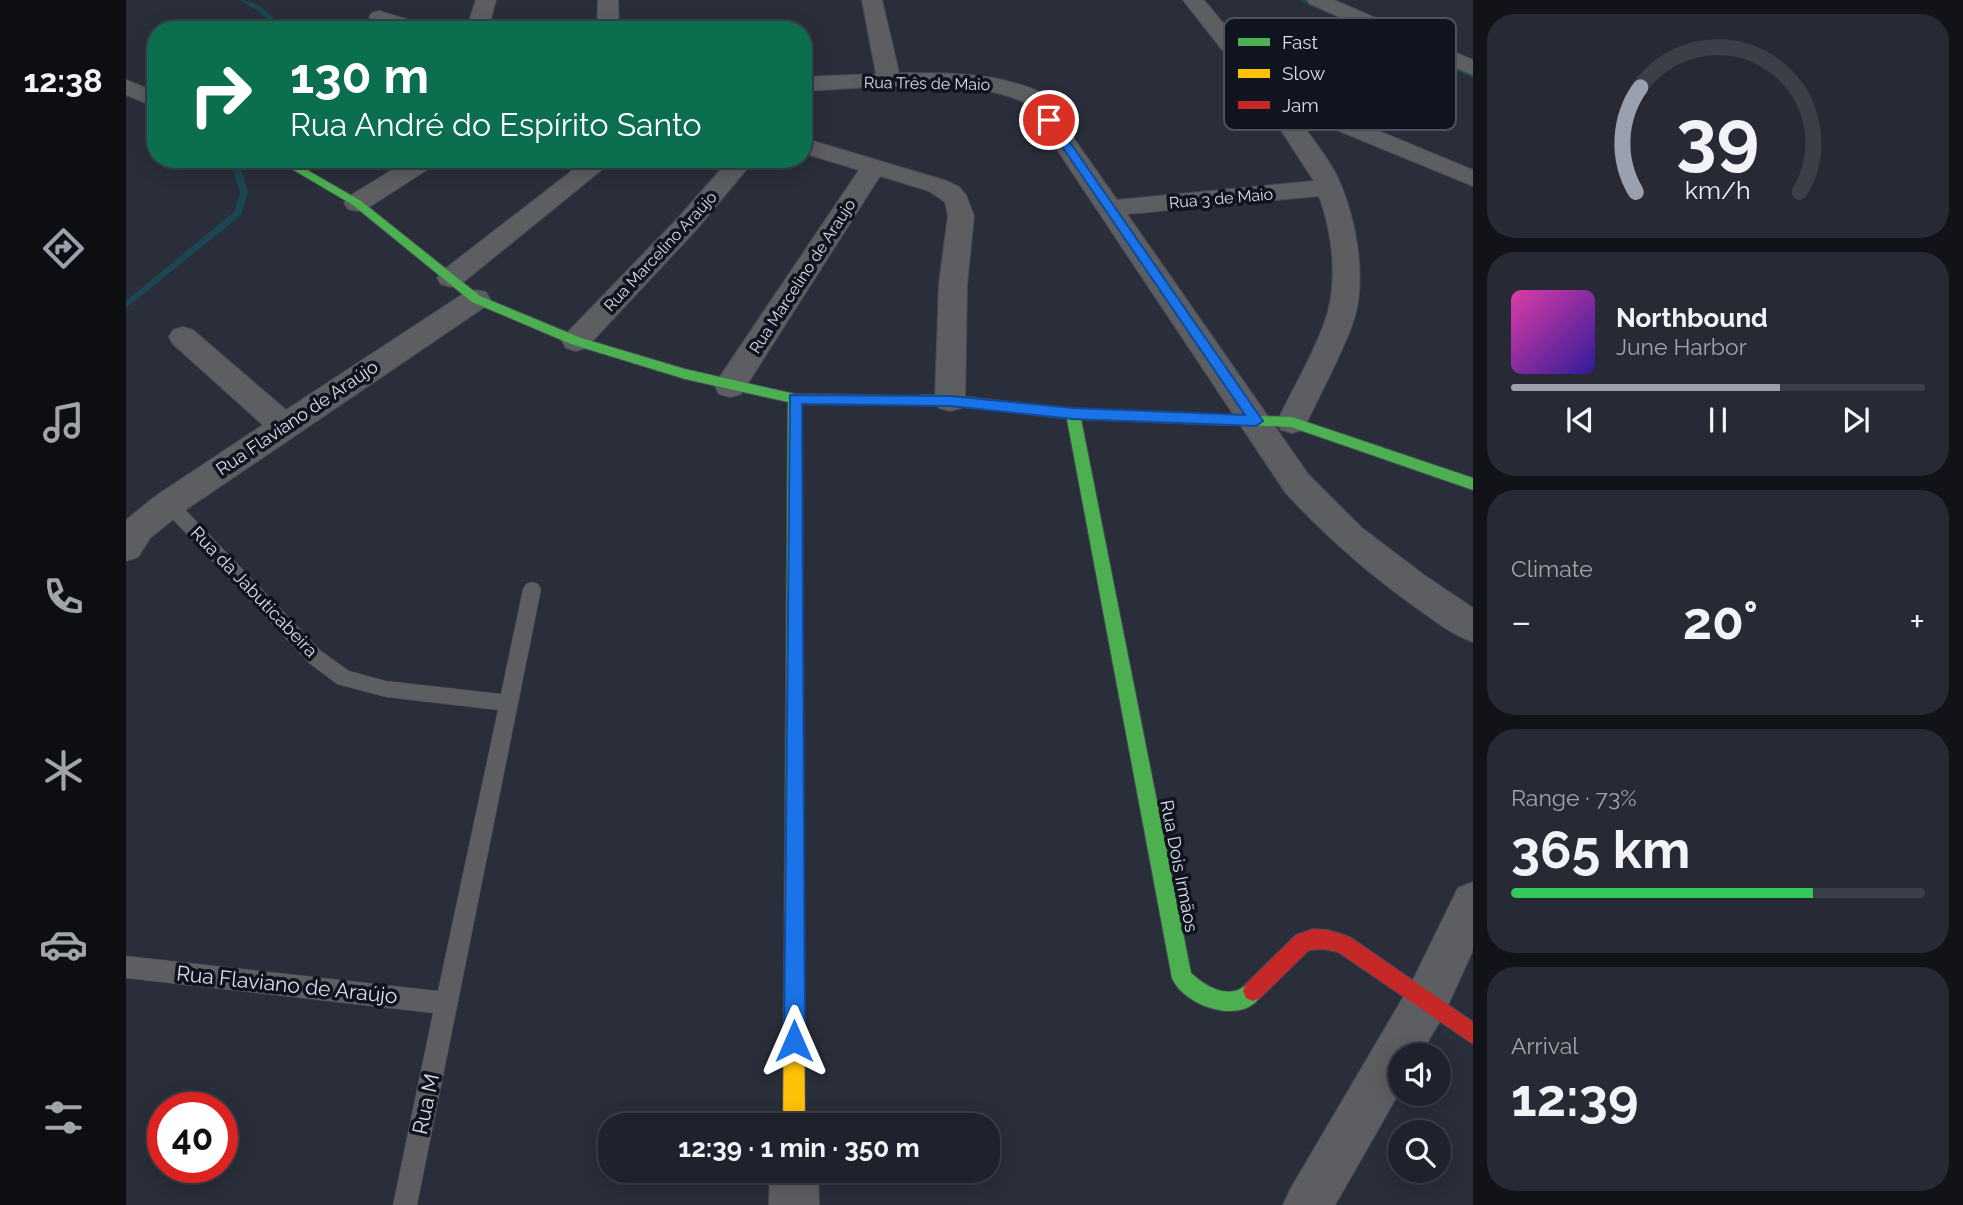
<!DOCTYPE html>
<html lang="en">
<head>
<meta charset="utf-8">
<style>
	:root { --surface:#1f222c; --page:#272a34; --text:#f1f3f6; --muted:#a1a4a9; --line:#3c3f48; --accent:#9ba0ae }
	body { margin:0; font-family:Raleway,sans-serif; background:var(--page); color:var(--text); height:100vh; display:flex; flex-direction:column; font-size:26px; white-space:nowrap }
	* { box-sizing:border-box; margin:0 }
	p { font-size:23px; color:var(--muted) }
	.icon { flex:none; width:38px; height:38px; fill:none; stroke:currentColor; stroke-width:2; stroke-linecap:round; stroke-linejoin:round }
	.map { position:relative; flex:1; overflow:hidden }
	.side { display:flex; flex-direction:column; gap:14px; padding:14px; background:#111318; width:490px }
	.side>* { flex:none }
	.hud { position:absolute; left:21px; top:21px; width:665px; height:147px; border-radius:28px; box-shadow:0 4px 18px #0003,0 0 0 2px var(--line); background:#0b6e4f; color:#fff; overflow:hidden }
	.tools { position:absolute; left:1262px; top:1043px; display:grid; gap:14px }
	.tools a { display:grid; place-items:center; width:63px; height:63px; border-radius:50%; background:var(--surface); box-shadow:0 4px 18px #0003,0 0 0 2px var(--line); font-size:35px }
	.speed { position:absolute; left:21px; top:1092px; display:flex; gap:14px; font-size:35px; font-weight:700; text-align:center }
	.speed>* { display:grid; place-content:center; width:91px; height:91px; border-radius:50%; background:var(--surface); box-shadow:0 4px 18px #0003,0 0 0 2px var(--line); line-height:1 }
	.speed .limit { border:10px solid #d22; background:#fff; color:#111 }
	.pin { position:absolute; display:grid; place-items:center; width:60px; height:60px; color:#fff; margin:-30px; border:4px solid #fff; border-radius:50%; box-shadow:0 2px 7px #0007 }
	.me { position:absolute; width:77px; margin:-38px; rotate:0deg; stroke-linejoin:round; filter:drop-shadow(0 0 5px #0008) }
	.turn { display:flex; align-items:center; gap:24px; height:147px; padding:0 28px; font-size:32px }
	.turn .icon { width:91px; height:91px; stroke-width:2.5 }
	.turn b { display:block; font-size:49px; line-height:60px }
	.big { font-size:52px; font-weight:700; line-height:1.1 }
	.side .card { flex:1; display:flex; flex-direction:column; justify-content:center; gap:10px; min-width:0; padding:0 24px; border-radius:28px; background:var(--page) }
	.side .dial { align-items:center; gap:0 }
	.dial svg { height:182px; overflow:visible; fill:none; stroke:var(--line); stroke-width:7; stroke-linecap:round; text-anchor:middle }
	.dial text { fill:var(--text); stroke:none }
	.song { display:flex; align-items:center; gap:21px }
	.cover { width:84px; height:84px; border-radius:10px; background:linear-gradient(135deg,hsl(320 70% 55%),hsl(250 70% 35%)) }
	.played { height:7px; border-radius:4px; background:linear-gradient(90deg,var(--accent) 65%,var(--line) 65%) }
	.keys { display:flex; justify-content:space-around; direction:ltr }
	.heat { display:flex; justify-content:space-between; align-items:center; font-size:38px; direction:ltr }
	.charge { height:10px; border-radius:5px; background:linear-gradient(90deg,#34c759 73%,var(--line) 0) }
	.trip { position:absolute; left:472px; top:1113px; width:402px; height:70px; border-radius:28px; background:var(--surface); box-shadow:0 4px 18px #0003,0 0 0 2px var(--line); font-weight:700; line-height:70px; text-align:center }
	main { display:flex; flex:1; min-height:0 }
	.menu { display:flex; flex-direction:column; width:126px; justify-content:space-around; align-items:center; background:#0c0e12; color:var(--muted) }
	.menu .icon { width:49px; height:49px }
	.menu .current { color:var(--accent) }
	.menu b { font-size:32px; color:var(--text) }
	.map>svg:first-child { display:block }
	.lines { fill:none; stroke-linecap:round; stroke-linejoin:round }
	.stream { fill:#1a4752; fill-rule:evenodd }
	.lane-casing { stroke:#474b55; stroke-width:1 }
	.street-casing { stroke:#474b55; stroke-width:2 }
	.fast-casing { stroke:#474b55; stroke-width:2 }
	.slow-casing { stroke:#474b55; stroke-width:2 }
	.jam-casing { stroke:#474b55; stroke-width:2 }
	.lane { fill:#5c5e62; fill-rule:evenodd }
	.street { fill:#5c5e62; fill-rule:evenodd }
	.fast { fill:#4caf50; fill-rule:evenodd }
	.slow { fill:#ffc107; fill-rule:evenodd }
	.jam { fill:#c62828; fill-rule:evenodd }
	.route { fill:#1a73e8; stroke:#114b97; stroke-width:2 }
	.labels { text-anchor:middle; stroke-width:7; stroke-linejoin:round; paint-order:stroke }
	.far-street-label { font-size:16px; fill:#d8deec; stroke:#10141e }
	.street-label { font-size:18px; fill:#d8deec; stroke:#10141e }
	.near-street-label { font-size:21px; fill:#d8deec; stroke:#10141e }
	.key { fill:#10141e; stroke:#4c515c; stroke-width:2 }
	.key-label { font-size:19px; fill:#d8deec }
</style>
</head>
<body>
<main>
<nav class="menu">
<b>12:38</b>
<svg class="icon current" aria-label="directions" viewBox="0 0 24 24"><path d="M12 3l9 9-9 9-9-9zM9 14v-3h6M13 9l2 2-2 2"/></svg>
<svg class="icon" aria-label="music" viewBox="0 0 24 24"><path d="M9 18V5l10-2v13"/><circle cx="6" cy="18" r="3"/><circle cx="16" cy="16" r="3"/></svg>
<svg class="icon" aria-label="phone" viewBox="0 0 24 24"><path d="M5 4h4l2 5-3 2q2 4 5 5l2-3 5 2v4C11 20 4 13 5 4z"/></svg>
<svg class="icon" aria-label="climate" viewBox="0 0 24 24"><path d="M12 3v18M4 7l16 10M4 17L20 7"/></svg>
<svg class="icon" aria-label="car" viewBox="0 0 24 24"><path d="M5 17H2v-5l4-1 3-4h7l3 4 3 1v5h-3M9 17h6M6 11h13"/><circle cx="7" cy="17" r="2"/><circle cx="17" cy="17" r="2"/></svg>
<svg class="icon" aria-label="filters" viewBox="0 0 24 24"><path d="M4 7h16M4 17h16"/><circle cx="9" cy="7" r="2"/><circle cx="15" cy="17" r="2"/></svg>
</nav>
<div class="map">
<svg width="1347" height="1205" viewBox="0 0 1347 1205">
	<rect width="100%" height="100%" fill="#292e3a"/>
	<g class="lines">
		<!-- stream -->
		<g class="stream">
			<path d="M114 0C133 0 147 18 161 30H154L132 11Z"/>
			<path d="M1173 0H1181L1347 74V78Z"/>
			<path d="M111 159H119L114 165 122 193 115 215 0 308V301L108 212 114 193 106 164Z"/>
		</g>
		<!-- lane casing -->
		<g class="lane-casing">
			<path id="lane" d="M43 498 49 499 195 651 223 671 260 681 375 694 397 589 400 584 406 582 412 584 415 589 291 1205H267L307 1013 0 978V956L312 991 372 710 260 697 211 684 183 663 37 509 35 504 37 499Z"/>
		</g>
		<!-- street casing -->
		<g class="street-casing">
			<g id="street">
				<path d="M350 0H370L362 30H340Z"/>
				<path d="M472 0H492L493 30H471Z"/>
				<path d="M736 0H756L773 73C821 73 871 72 916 93L991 200 1188 181 1134 98 1057 0H1078L1151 89 1347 170V186L1167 112C1181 132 1199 153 1210 174 1229 213 1243 281 1226 325 1214 358 1196 390 1181 422L1177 430 1166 433 1155 430 1151 422C1166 390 1186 357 1198 324 1213 285 1207 234 1193 196L1001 214 1182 474 1236 528 1298 575 1347 608V642C1327 635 1309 621 1292 609 1243 574 1199 536 1159 492L900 103C841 75 742 88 677 91V77L750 74Z"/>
				<path d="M1181 0H1208L1347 60V75L1184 4Z"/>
				<path d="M253 11 300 25 302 30C285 30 255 33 243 17L246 13Z"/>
				<path d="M0 80 30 92V107L0 95Z"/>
				<path d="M677 138 821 181 833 187 840 195 848 216 841 284 839 400 835 408 824 411 813 408 809 400 813 284 822 216 819 202 803 191 754 176 615 394 604 397 593 394 589 386 593 378 733 170 677 153Z"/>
				<path d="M284 159H313L310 164 240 209 231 211 222 209 218 203 222 197Z"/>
				<path d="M461 159H489L335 284 325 287 315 284 311 278 315 272Z"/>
				<path d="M604 159H629L570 230 460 348 450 351 440 348 436 341 440 334 552 218Z"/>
				<path d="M350 290 360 292 364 299 360 306 55 513 24 538 12 557 0 561V520L31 495 137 425 47 344 43 337 47 330 57 327 67 330 160 410 340 292Z"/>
				<path d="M1347 882V950L1317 1016 1294 1055H1274V1091L1209 1205H1157L1165 1188 1285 984 1332 888Z"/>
				<path d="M644 1171H692L693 1205H643Z"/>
			</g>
		</g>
		<!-- fast casing -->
		<g class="fast-casing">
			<g id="fast">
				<path d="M149 159H162L235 201 354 296 455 338 559 369 669 394 799 396 801 400 799 404 794 405 676 404 677 846 674 852 668 855 662 852 659 846 662 402 559 379 445 344 346 302 227 205Z"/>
				<path d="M947 409 954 414 1065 973C1077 984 1095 996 1112 990 1117 988 1122 983 1127 981L1134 984 1137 991C1122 1028 1059 1008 1046 978L940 414Z"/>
				<path d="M1099 415 1166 417 1347 478V490L1165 427 1094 424 1092 420 1094 416Z"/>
			</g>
		</g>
		<!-- slow casing -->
		<g class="slow-casing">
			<path id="slow" d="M668 837 674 840 677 846 679 1125H657L659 846 662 840Z"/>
		</g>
		<!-- jam casing -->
		<g class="jam-casing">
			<g id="jam">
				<path d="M794 395H824L947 409 1099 415 1106 420 1099 425 947 419 824 405H794L787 400Z"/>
				<path d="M1187 929 1202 930 1224 937 1347 1022V1044L1212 952 1197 949 1183 950 1134 998 1127 1001 1120 998 1117 991 1120 984 1170 935Z"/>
			</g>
		</g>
		<!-- lane -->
		<use href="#lane" class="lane"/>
		<!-- street -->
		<use href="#street" class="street"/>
		<!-- fast -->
		<use href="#fast" class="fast"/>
		<!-- slow -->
		<use href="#slow" class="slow"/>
		<!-- jam -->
		<use href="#jam" class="jam"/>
	</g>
	<!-- route -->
	<path class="route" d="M920 118H927L1137 421 1130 426 947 419 824 406 676 404 679 1041 676 1049 668 1052 661 1049 658 1041 664 395 824 396 947 408 1119 415 918 120Z"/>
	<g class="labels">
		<!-- far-street labels -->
		<g class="far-street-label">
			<text transform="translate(801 83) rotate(1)" y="6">Rua Três de Maio</text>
			<text transform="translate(1095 198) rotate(-5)" y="6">Rua 3 de Maio</text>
			<text transform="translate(534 251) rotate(-47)" y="6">Rua Marcelino Araújo</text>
			<text transform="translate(676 276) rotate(-57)" y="6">Rua Marcelino de Araujo</text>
		</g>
		<!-- street labels -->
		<g class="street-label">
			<text transform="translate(171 418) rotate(-34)" y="6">Rua Flaviano de Araújo</text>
			<text transform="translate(128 592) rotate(46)" y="6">Rua da Jabuticabeira</text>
			<text transform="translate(1053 866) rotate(79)" y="6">Rua Dois Irmãos</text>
		</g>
		<!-- near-street labels -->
		<g class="near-street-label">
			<text transform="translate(161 985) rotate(6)" y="7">Rua Flaviano de Araújo</text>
			<text transform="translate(300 1104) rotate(-78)" y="7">Rua M</text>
		</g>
	</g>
	<!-- legend -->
	<rect x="1098" y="18" width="232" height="112" rx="10" class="key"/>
	<rect x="1112" y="38" width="32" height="8" fill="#4caf50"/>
	<rect x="1112" y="69" width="32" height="9" fill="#ffc107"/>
	<rect x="1112" y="101" width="32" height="8" fill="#c62828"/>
	<g class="key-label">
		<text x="1156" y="49">Fast</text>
		<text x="1156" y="80">Slow</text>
		<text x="1156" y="112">Jam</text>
	</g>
</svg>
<div class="tools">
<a><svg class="icon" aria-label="sound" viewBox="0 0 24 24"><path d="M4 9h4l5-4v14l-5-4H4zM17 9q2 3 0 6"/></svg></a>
<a><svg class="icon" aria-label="search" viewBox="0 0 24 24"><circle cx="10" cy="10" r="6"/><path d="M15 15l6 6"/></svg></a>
</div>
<div class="speed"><div class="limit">40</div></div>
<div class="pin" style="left:923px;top:120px;background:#d93025"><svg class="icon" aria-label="arrive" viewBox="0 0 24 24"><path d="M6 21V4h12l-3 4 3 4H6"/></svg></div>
<svg class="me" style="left:668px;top:1041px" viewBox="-20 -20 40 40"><path d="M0-17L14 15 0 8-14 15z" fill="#1a73e8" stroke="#fff" stroke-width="4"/></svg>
<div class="trip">12:39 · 1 min · 350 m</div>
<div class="hud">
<div class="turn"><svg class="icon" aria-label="right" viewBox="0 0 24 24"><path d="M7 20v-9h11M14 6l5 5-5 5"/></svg><div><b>130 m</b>Rua André do Espírito Santo</div></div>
</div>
</div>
<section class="side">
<div class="card dial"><svg viewBox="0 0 100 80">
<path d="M14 69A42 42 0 1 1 86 69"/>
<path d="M14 69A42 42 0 0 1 16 23" stroke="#9ba0ae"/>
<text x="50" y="56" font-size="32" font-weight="700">39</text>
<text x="50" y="72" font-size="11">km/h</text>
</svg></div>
<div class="card">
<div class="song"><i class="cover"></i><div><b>Northbound</b><p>June Harbor</p></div></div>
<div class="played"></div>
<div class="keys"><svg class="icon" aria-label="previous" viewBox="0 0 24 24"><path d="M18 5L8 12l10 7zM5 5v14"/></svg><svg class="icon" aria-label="pause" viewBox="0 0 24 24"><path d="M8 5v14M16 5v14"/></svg><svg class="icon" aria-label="next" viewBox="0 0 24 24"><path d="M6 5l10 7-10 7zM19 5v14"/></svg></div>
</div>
<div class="card"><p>Climate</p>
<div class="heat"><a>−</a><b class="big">20°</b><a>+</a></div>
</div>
<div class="card"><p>Range · 73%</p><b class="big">365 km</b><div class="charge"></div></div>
<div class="card"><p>Arrival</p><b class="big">12:39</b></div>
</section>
</main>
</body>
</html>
